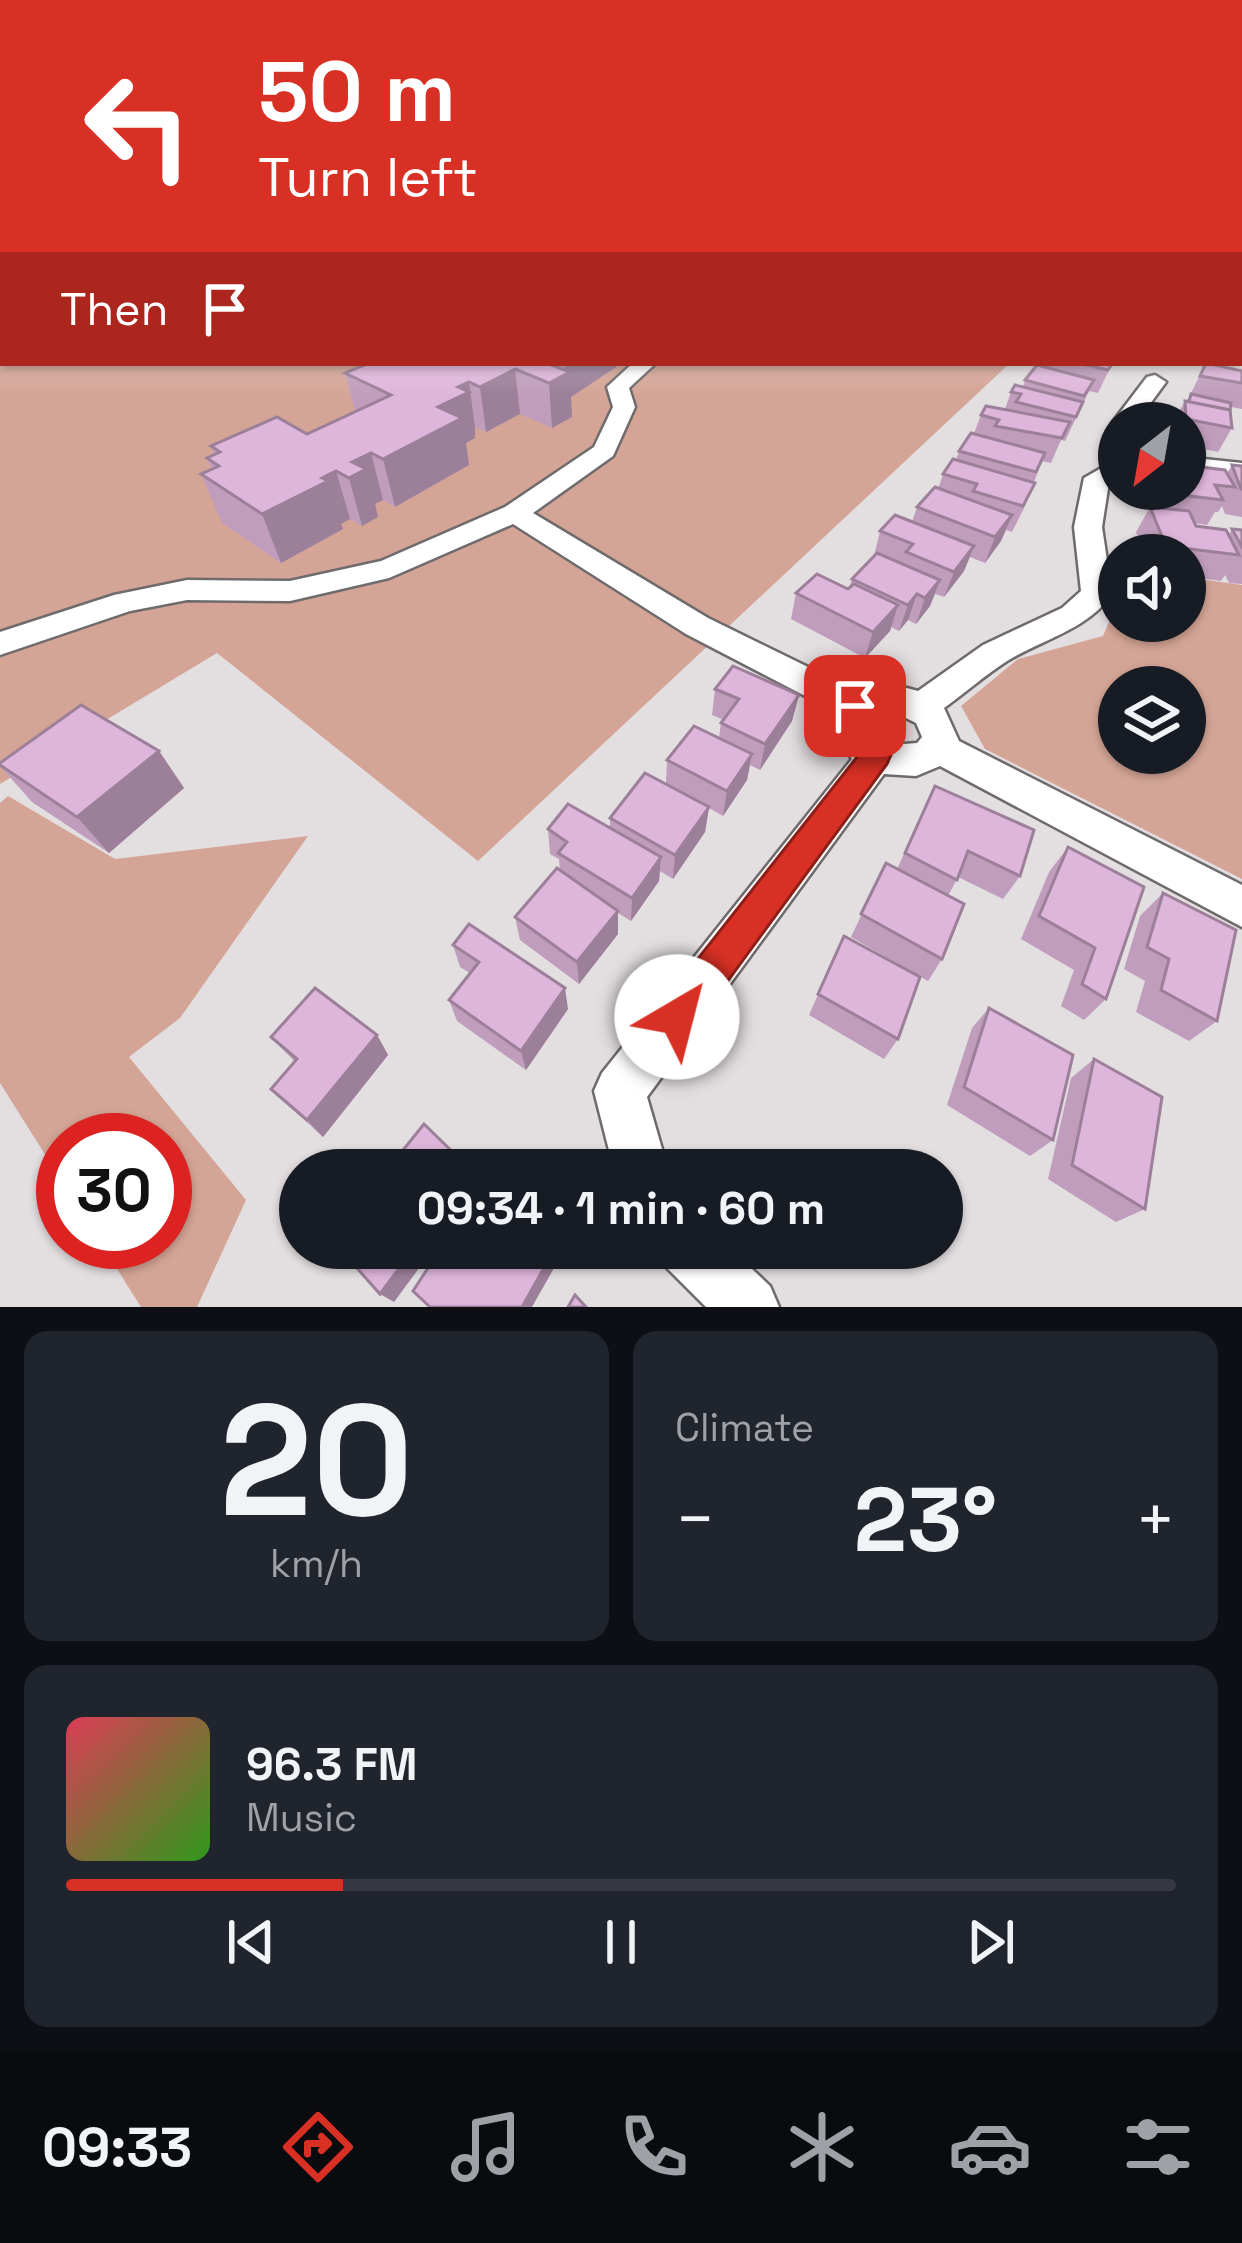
<!DOCTYPE html>
<html lang="en">
<head>
<meta charset="utf-8">
<style>
	:root { --surface:#171b24; --page:#20242c; --text:#f1f3f6; --muted:#9ea1a6; --line:#363941; --accent:#d93025 }
	body { margin:0; font-family:"Space Grotesk",sans-serif; background:var(--page); color:var(--text); height:100vh; display:flex; flex-direction:column; font-size:45px; white-space:nowrap }
	* { box-sizing:border-box; margin:0 }
	p { font-size:39px; color:var(--muted) }
	.icon { flex:none; width:66px; height:66px; fill:none; stroke:currentColor; stroke-width:2; stroke-linecap:round; stroke-linejoin:round }
	.map { position:relative; height:1307px; overflow:hidden }
	.drawer { display:flex; flex-direction:column; gap:24px; padding:24px; background:#0d0f14; flex:1 }
	.drawer>* { flex:none }
	.top-card { position:absolute; left:0px; top:0px; width:1242px; height:366px; box-shadow:0 3px 9px #0004; background:#d93025; color:#fff; overflow:hidden }
	.needle { width:78px; rotate:211deg }
	.fabs { position:absolute; left:1098px; top:402px; display:grid; gap:24px }
	.fabs a { display:grid; place-items:center; width:108px; height:108px; border-radius:50%; background:var(--surface); box-shadow:0 3px 9px #0004; font-size:60px }
	.speed { position:absolute; left:36px; top:1113px; display:flex; gap:24px; font-size:60px; font-weight:700; text-align:center }
	.speed>* { display:grid; place-content:center; width:156px; height:156px; border-radius:50%; background:var(--surface); box-shadow:0 3px 9px #0004; line-height:1 }
	.speed .limit { border:18px solid #d22; background:#fff; color:#111 }
	.pin { position:absolute; display:grid; place-items:center; width:102px; height:102px; color:#fff; margin:-51px; border-radius:24px; box-shadow:0 6px 18px #0006 }
	.me { position:absolute; width:132px; margin:-66px; rotate:37deg; stroke-linejoin:round; filter:drop-shadow(0 0 9px #0008) }
	.turn { display:flex; align-items:center; gap:42px; height:252px; padding:0 60px; font-size:54px }
	.turn .icon { width:156px; height:156px; stroke-width:2.5 }
	.turn b { display:block; font-size:84px; line-height:102px }
	.then { display:flex; align-items:center; height:114px; padding:0 60px; background:#0003; gap:24px; font-size:45px }
	.big { font-size:90px; font-weight:600; line-height:1.1 }
	.drawer .widget { flex:1; display:flex; flex-direction:column; justify-content:center; gap:18px; min-width:0; padding:0 42px; border-radius:24px; background:var(--page) }
	.drawer .dial { align-items:center; gap:0 }
	.dial b { font-size:156px; line-height:1 }
	.song { display:flex; align-items:center; gap:36px }
	.cover { width:144px; height:144px; border-radius:18px; background:linear-gradient(135deg,hsl(350 70% 55%),hsl(110 70% 35%)) }
	.played { height:12px; border-radius:6px; background:linear-gradient(90deg,var(--accent) 25%,var(--line) 25%) }
	.keys { display:flex; justify-content:space-around; direction:ltr }
	.heat { display:flex; justify-content:space-between; align-items:center; font-size:66px; direction:ltr }
	.drawer .tiles { flex:1; display:grid; gap:24px; grid-template-columns:1fr 1fr }
	.widget:last-child { grid-column:span 2 }
	.trip { position:absolute; left:279px; top:1149px; width:684px; height:120px; border-radius:60px; background:var(--surface); box-shadow:0 3px 9px #0004; font-weight:600; line-height:120px; text-align:center }
	.menu { display:flex; height:192px; justify-content:space-around; align-items:center; background:#090b0e; color:var(--muted) }
	.menu .icon { width:84px; height:84px }
	.menu .on { color:var(--accent) }
	.menu b { font-size:54px; color:var(--text) }
	.map>svg:first-child { display:block }
	.green { fill:#d4a596; fill-rule:evenodd }
	.lines { fill:none; stroke-linecap:round; stroke-linejoin:round }
	.minor-casing { stroke:#6f6b6c; stroke-width:5 }
	.minor { fill:#fff; fill-rule:evenodd }
	.wall { fill:#c09dbc }
	.shaded-wall { fill:#9c7f99 }
	.building { fill:#dfb6db; stroke:#9c7f99; stroke-width:3 }
	.route { fill:#d93025; stroke:#8d1f18; stroke-width:3 }
</style>
</head>
<body>
<div class="map">
<svg width="1242" height="1307" viewBox="0 0 1242 1307">
	<rect width="100%" height="100%" fill="#e3dee0"/>
	<!-- green -->
	<g class="green">
		<path d="M0 213 3 363H1010L478 861 217 653 0 784Z"/>
		<path d="M1185 577 1242 585V879L985 749 961 706 1018 659 1103 636 1119 599V621H1185ZM1119 687H1185V753H1119Z"/>
		<path d="M8 796 115 859 308 836 180 1018 129 1057 246 1200 197 1307H141L100 1242H165V1140H63V1183L0 1083V803Z"/>
	</g>
	<g class="lines">
		<!-- minor casing -->
		<g class="minor-casing">
			<g id="minor">
				<path d="M633 363H656L629 388 635 407 613 456 533 513 708 618 857 691 884 682 918 691 983 645 1062 608 1081 591 1074 527 1084 478 1119 458V476L1109 482 1102 527 1112 594C1087 630 1043 639 1007 661 985 675 965 693 944 708L959 741 1242 885V927L940 766 916 776 884 774 647 1097 668 1170H614L594 1091 602 1073 852 759 838 738 836 712 686 634 513 524 389 578 290 601 187 600 130 611 0 655V632L114 595 187 580 290 581 381 561 505 507 594 447 613 407 607 387ZM886 708 916 723 922 737 917 743 891 745 872 731 871 714Z"/>
				<path d="M1155 375 1166 382 1136 423H1119L1116 428 1112 423 1147 377Z"/>
				<path d="M1185 457 1242 463V479L1185 473Z"/>
				<path d="M658 1248H730L770 1286 779 1307H706L667 1268Z"/>
			</g>
		</g>
		<!-- minor -->
		<use href="#minor" class="minor"/>
	</g>
	<!-- wall -->
	<g class="wall">
		<path d="M369 363H622L571 397 572 417 552 428 520 414 486 432 475 427V438L466 443 469 465 395 507 383 500 375 504 378 517 362 526 350 519 341 524 343 529 281 563 222 523 201 474 212 470 207 458 214 455 211 446 307 434 355 411 345 373Z"/>
		<path d="M1044 363H1115L1108 372 1098 393 1089 391 1065 441 1061 440 1051 463 1042 461 1024 508 1012 532 1006 530 1001 541 985 563 970 557 964 571 944 597 935 594 930 606 916 624 908 620 899 631 891 627 890 631 865 658 791 619 796 593 849 588 852 579 874 556 880 531 912 522 917 507 938 489 943 474 956 460 959 451 974 433 981 415 1005 409 1011 392 1023 387 1025 380 1043 367Z"/>
		<path d="M1206 363 1242 371V409L1231 407 1232 428 1218 452 1185 445V423H1173L1185 401 1188 399Z"/>
		<path d="M1232 465 1242 466V517L1225 514 1222 506 1218 512H1215L1207 525 1194 523 1196 526 1229 535 1232 529 1242 530V584L1229 583 1225 575 1221 581 1185 576V555H1144L1136 532 1150 507 1159 508 1146 489H1185L1227 473Z"/>
		<path d="M715 689 799 695 792 721 760 770 750 765 747 780 723 816 709 808 705 832 673 879 660 871 659 881 631 921 618 913V934L579 984 520 940 515 917 560 871 559 859 550 854 548 829 610 828V818L666 784 667 760 719 738 721 723 724 720 712 715Z"/>
		<path d="M159 751 184 788 109 853 32 802 0 766Z"/>
		<path d="M935 786 1020 876 1003 899 958 877 948 896 942 959 928 981 851 937 886 863 897 869Z"/>
		<path d="M1068 847 1144 887 1106 999 1084 1020 1061 1006 1074 970 1021 939 1049 872Z"/>
		<path d="M1163 893 1217 1021 1189 1041 1136 1012 1145 981 1124 969 1140 916Z"/>
		<path d="M844 936 898 1039 884 1059 809 1015Z"/>
		<path d="M453 945 568 1009 526 1070 457 1021 449 1000 470 973 460 967Z"/>
		<path d="M989 1008 1053 1140 1030 1156 947 1105 972 1028Z"/>
		<path d="M377 1035 388 1055 323 1137 271 1089 295 1062 271 1037Z"/>
		<path d="M1094 1059 1145 1209 1116 1222 1048 1179 1071 1078Z"/>
	</g>
	<!-- shaded-wall -->
	<g class="shaded-wall">
		<path d="M540 363H557L558 379 565 375V363H622L571 397 572 417 552 428 549 383Z"/>
		<path d="M515 369 520 414 486 432 480 387Z"/>
		<path d="M469 382 475 427V438L466 443 469 465 395 507 383 459 458 387Z"/>
		<path d="M371 453 383 500 375 504 378 517 362 526 349 478 352 462Z"/>
		<path d="M336 471 350 519 341 524 343 529 281 563 262 514Z"/>
		<path d="M1012 515 1001 541 985 563 995 537Z"/>
		<path d="M974 546 964 571 944 597 954 572Z"/>
		<path d="M940 580 930 606 916 624 925 598Z"/>
		<path d="M917 594 908 620 899 631 908 605Z"/>
		<path d="M898 605 890 631 865 658 873 632Z"/>
		<path d="M799 695 792 721 760 770 765 744Z"/>
		<path d="M159 751 184 788 109 853 77 817Z"/>
		<path d="M752 754 747 780 723 816 727 791Z"/>
		<path d="M709 807 705 832 673 879 675 855Z"/>
		<path d="M661 857 659 881 631 921 632 898Z"/>
		<path d="M618 911V934L579 984 577 962Z"/>
		<path d="M565 988 568 1009 526 1070 521 1051Z"/>
		<path d="M377 1035 388 1055 323 1137 307 1120Z"/>
		<path d="M414 1248H434L394 1302 380 1294Z"/>
		<path d="M554 1250 558 1261 532 1307H522Z"/>
	</g>
	<!-- building -->
	<g class="building">
		<path d="M369 363H546L570 372 549 383 515 369 480 387 469 382 458 387 469 392 438 407 462 418 383 459 371 453 352 462 366 469 349 478 336 471 322 478 328 481 262 514 201 474 219 466 207 458 220 452 211 446 277 417 307 434 391 395 345 373Z"/>
		<path d="M1078 363H1112L1108 370Z"/>
		<path d="M1206 363 1242 371V383L1200 376Z"/>
		<path d="M1037 365 1094 380 1084 396 1025 380Z"/>
		<path d="M1015 385 1083 402 1076 417 1016 402 1021 394 1011 392Z"/>
		<path d="M1191 394 1231 403 1230 410 1189 402Z"/>
		<path d="M1185 401 1230 410 1232 428 1186 419Z"/>
		<path d="M986 406 1070 422 1062 438 995 426 999 420 981 415Z"/>
		<path d="M971 433 1045 453 1036 472 959 451Z"/>
		<path d="M953 459 1035 483 1023 506 973 491 977 484 943 474Z"/>
		<path d="M1185 465 1225 470 1235 487 1215 485 1223 500 1182 495 1177 489H1185Z"/>
		<path d="M1232 465 1242 466V489H1241Z"/>
		<path d="M935 487 1012 515 995 537 917 507Z"/>
		<path d="M1150 507 1189 511 1196 526 1226 530 1239 555 1166 546Z"/>
		<path d="M895 515 974 546 954 572 906 552 913 544 880 531Z"/>
		<path d="M1232 529 1242 530V547Z"/>
		<path d="M877 553 940 580 925 598 917 594 908 605 852 579Z"/>
		<path d="M817 574 848 589 854 584 898 605 873 632 796 593Z"/>
		<path d="M733 666 799 695 765 744 721 723 739 699 715 689Z"/>
		<path d="M81 705 159 751 77 817 0 765V763Z"/>
		<path d="M694 726 752 754 727 791 667 760Z"/>
		<path d="M645 773 709 807 675 855 610 818Z"/>
		<path d="M935 786 1034 830 1020 876 968 851 957 880 905 853Z"/>
		<path d="M568 804 661 857 632 898 558 853 567 842 548 829Z"/>
		<path d="M1068 847 1144 887 1106 999 1082 984 1095 948 1039 916Z"/>
		<path d="M886 863 964 904 942 959 861 914Z"/>
		<path d="M557 868 618 911 577 962 515 917Z"/>
		<path d="M1163 893 1236 930 1217 1021 1161 990 1169 959 1147 947Z"/>
		<path d="M469 924 565 988 521 1051 449 1000 479 962 453 945Z"/>
		<path d="M844 936 920 977 898 1039 818 994Z"/>
		<path d="M315 988 377 1035 307 1120 271 1089 297 1059 271 1037Z"/>
		<path d="M989 1008 1073 1055 1053 1140 964 1087Z"/>
		<path d="M1094 1059 1162 1097 1145 1209 1072 1165Z"/>
		<path d="M424 1124 471 1170H387Z"/>
		<path d="M339 1248H414L380 1294Z"/>
		<path d="M441 1248H552L554 1250 522 1307H430L413 1291Z"/>
		<path d="M575 1295 586 1307H568Z"/>
	</g>
	<!-- sky -->
	<linearGradient id="sky" x2="0" y2="1"><stop stop-color="#87a0d0"/><stop offset="0.54" stop-color="#f2f0f1"/><stop offset="1" stop-color="#f2f0f1" stop-opacity="0"/></linearGradient>
	<rect width="1242" height="396" fill="url(#sky)"/>
	<!-- route -->
	<path class="route" d="M855 695 866 698 870 706 865 723 891 755 887 764 691 1031 677 1037 663 1031 657 1017 663 1003 857 757 843 744 835 723 845 698Z"/>
</svg>
<div class="fabs">
<a><svg class="needle" viewBox="-14 -14 28 28"><path d="M0-13l5 13h-10z" fill="#e53935"/><path d="M0 13l5-13h-10z" fill="#9ea1a6"/></svg></a>
<a><svg class="icon" aria-label="sound" viewBox="0 0 24 24"><path d="M4 9h4l5-4v14l-5-4H4zM17 9q2 3 0 6"/></svg></a>
<a><svg class="icon" aria-label="layers" viewBox="0 0 24 24"><path d="M12 4l9 5-9 5-9-5zM3 14l9 5 9-5"/></svg></a>
</div>
<div class="speed"><div class="limit">30</div></div>
<div class="pin" style="left:855px;top:706px;background:#d93025"><svg class="icon" aria-label="arrive" viewBox="0 0 24 24"><path d="M6 21V4h12l-3 4 3 4H6"/></svg></div>
<svg class="me" style="left:677px;top:1017px" viewBox="-20 -20 40 40"><circle r="19" fill="#fff"/><path d="M0-13L10 11 0 6-10 11z" fill="#d93025"/></svg>
<div class="trip">09:34 · 1 min · 60 m</div>
<div class="top-card">
<div class="turn"><svg class="icon" aria-label="left" viewBox="0 0 24 24"><path d="M17 20v-9H6M10 6l-5 5 5 5"/></svg><div><b>50 m</b>Turn left</div></div>
<div class="then">Then<svg class="icon" aria-label="arrive" viewBox="0 0 24 24"><path d="M6 21V4h12l-3 4 3 4H6"/></svg></div>
</div>
</div>
<section class="drawer">
<div class="tiles">
<div class="widget dial"><b>20</b><p>km/h</p></div>
<div class="widget"><p>Climate</p>
<div class="heat"><a>−</a><b class="big">23°</b><a>+</a></div>
</div>
<div class="widget">
<div class="song"><i class="cover"></i><div><b>96.3 FM</b><p>Music</p></div></div>
<div class="played"></div>
<div class="keys"><svg class="icon" aria-label="previous" viewBox="0 0 24 24"><path d="M18 5L8 12l10 7zM5 5v14"/></svg><svg class="icon" aria-label="pause" viewBox="0 0 24 24"><path d="M8 5v14M16 5v14"/></svg><svg class="icon" aria-label="next" viewBox="0 0 24 24"><path d="M6 5l10 7-10 7zM19 5v14"/></svg></div>
</div>
</div>
</section>
<nav class="menu">
<b>09:33</b>
<svg class="icon on" aria-label="directions" viewBox="0 0 24 24"><path d="M12 3l9 9-9 9-9-9zM9 14v-3h6M13 9l2 2-2 2"/></svg>
<svg class="icon" aria-label="music" viewBox="0 0 24 24"><path d="M9 18V5l10-2v13"/><circle cx="6" cy="18" r="3"/><circle cx="16" cy="16" r="3"/></svg>
<svg class="icon" aria-label="phone" viewBox="0 0 24 24"><path d="M5 4h4l2 5-3 2q2 4 5 5l2-3 5 2v4C11 20 4 13 5 4z"/></svg>
<svg class="icon" aria-label="climate" viewBox="0 0 24 24"><path d="M12 3v18M4 7l16 10M4 17L20 7"/></svg>
<svg class="icon" aria-label="car" viewBox="0 0 24 24"><path d="M5 17H2v-5l4-1 3-4h7l3 4 3 1v5h-3M9 17h6M6 11h13"/><circle cx="7" cy="17" r="2"/><circle cx="17" cy="17" r="2"/></svg>
<svg class="icon" aria-label="filters" viewBox="0 0 24 24"><path d="M4 7h16M4 17h16"/><circle cx="9" cy="7" r="2"/><circle cx="15" cy="17" r="2"/></svg>
</nav>
</body>
</html>
